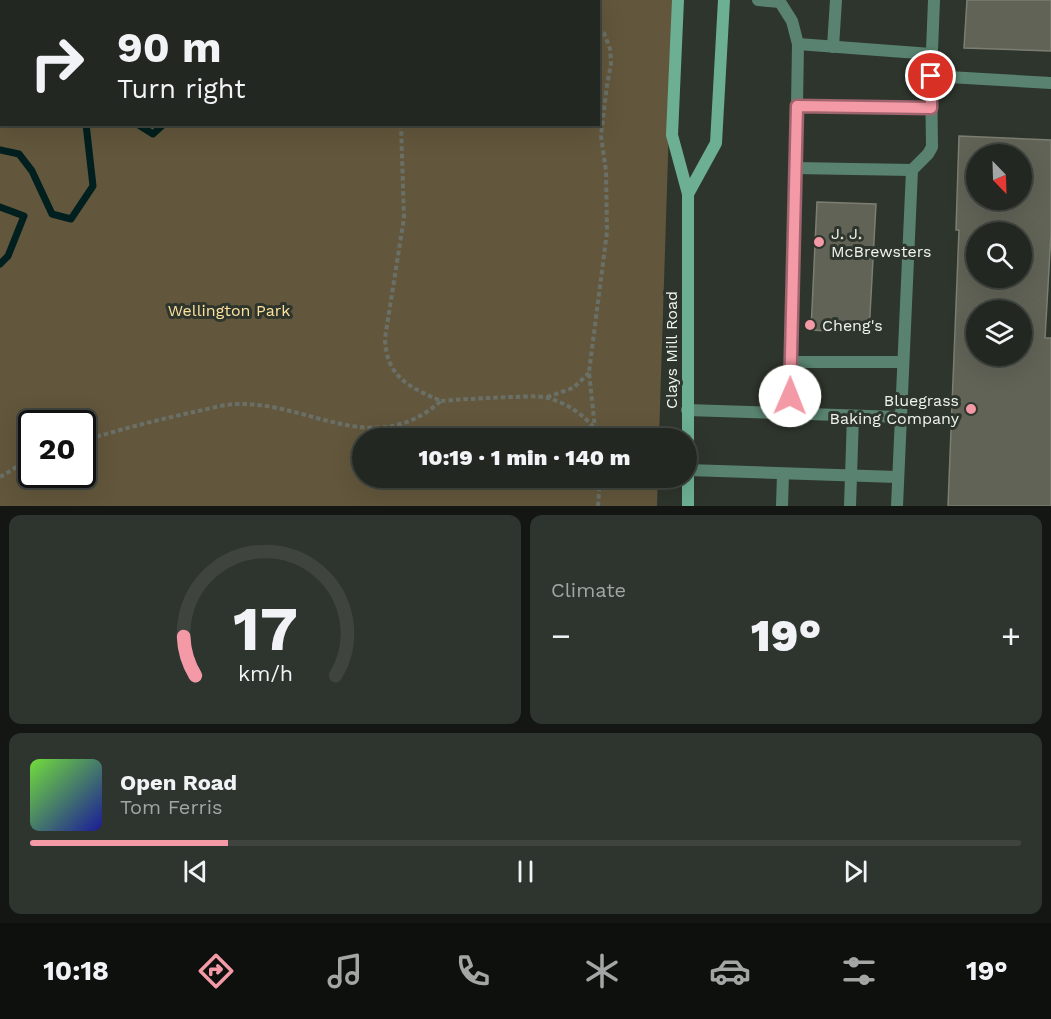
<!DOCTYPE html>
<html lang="en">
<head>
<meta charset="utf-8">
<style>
	:root { --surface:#222821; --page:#2e342e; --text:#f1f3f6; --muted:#a2a6a5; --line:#3f443f; --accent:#f49aa7 }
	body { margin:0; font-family:"Work Sans",sans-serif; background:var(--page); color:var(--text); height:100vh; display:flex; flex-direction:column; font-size:22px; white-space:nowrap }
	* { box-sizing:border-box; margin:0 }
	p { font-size:20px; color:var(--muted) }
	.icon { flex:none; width:33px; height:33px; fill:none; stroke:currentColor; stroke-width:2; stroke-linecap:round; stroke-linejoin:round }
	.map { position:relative; height:506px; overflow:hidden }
	.details { display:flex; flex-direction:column; gap:9px; padding:9px; background:#131612; flex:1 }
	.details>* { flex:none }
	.hud { position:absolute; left:0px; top:0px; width:600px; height:126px; box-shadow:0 6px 24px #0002,0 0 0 2px var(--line); background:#222821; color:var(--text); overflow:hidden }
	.needle { width:39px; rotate:157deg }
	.controls { position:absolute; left:966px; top:144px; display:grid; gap:12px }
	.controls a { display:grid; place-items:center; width:66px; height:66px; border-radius:50%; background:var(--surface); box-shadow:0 6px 24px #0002,0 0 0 2px var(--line); font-size:30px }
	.speed { position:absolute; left:18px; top:410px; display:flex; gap:12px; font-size:30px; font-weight:700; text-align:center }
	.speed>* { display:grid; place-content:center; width:78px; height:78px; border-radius:50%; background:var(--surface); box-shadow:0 6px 24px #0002,0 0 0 2px var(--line); line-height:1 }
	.speed .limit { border:3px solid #111; border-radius:9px; background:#fff; color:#111 }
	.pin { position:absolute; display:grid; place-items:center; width:51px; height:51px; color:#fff; margin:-26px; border:3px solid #fff; border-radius:50%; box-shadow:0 2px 6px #0007 }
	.me { position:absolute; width:66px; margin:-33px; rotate:1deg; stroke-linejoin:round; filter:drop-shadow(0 0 4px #0008) }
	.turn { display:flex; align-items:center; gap:21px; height:126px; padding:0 18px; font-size:27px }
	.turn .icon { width:78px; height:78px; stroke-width:2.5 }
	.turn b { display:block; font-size:42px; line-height:51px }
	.big { font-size:45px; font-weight:800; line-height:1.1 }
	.details .tile { flex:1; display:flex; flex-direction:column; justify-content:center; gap:9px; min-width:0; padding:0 21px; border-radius:12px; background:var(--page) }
	.details .dial { align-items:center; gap:0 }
	.dial svg { height:156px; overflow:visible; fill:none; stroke:var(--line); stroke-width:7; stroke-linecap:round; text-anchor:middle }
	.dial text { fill:var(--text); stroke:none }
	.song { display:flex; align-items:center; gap:18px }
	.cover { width:72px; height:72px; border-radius:9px; background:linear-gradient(135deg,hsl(100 70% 55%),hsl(240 70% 35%)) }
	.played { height:6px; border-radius:3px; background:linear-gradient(90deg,var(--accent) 20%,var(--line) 20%) }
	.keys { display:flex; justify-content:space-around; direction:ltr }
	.heat { display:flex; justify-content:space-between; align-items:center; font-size:33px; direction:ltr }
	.details .tiles { flex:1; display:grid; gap:9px; grid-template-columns:1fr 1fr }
	.tile:last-child { grid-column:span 2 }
	.trip { position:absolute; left:352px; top:428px; width:345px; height:60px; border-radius:30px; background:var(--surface); box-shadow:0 6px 24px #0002,0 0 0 2px var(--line); font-weight:800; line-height:60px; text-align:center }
	.menu { display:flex; height:96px; justify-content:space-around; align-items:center; background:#0e100d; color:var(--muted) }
	.menu .icon { width:42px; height:42px }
	.menu .selected { color:var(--accent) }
	.menu b { font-size:27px; color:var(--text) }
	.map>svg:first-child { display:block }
	.green { fill:#62573c; fill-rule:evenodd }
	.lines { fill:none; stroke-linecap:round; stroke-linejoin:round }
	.stream { stroke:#011f1e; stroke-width:7 }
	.building { fill:#616357; stroke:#7c7e72; stroke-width:1.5; fill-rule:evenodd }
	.path { stroke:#6a7068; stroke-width:4; stroke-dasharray:4.5 3; stroke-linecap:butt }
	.lane { stroke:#598370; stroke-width:12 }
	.secondary { stroke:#6caf92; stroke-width:12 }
	.route-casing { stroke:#9f646d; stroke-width:15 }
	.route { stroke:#f49aa7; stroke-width:10 }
	.poi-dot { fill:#f49aa7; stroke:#2e352c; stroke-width:2 }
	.labels { text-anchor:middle; stroke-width:6; stroke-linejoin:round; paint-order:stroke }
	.poi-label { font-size:16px; fill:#eff4ee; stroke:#2e352c; text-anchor:start }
	.park-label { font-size:16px; fill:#fee19e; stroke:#2e352c }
	.street-label { font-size:16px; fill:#eff4ee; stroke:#2e352c }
</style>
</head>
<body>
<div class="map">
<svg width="1051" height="506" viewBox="0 0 1051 506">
	<rect width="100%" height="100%" fill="#2e352c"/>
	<!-- green -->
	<path class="green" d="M0 0H673L659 438H363V477H658L657 506H0ZM2 2H598V124H2ZM32 423H82V474H32Z"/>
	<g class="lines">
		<!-- stream -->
		<g class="stream">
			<path d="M137 124 153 134 164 124"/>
			<path d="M0 150 19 154 32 171 52 214 71 219 93 186 86 124"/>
			<path d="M0 207 24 216 8 256 0 264"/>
		</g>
	</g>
	<!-- building -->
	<g class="building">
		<path d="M967 0H1051V51L964 48Z"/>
		<path d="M959 136 1051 140V234L1045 338H1051V506H948L959 230H956ZM976 154H1022V200H976ZM976 231 1022 232V278H976ZM976 310H1022V356H976Z"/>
		<path d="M817 202 876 204 869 333 811 330Z"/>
	</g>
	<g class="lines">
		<!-- path -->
		<g class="path">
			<path d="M349 0 351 2"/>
			<path d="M571 0 573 2"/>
			<path d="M547 397 573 388 589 373"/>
			<path d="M441 401C464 399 487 398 511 397 523 397 537 395 548 398 566 403 583 414 594 428"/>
			<path d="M596 438 589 372 607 232 606 171 601 136 607 85 611 64 610 49 604 33 598 28"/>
			<path d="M82 441C118 430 153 421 189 413 205 410 223 404 239 404 312 403 374 460 441 401 409 387 386 377 385 338L404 218 401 124"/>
			<path d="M0 477 32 458"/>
			<path d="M598 506 600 477"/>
		</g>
		<!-- lane -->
		<g class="lane">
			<path d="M758 0 780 2 792 21 798 44"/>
			<path d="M833 47 836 0"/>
			<path d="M931 76 934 0"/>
			<path d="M797 106 798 44 931 54"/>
			<path d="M795 168 912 170"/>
			<path d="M791 362H903"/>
			<path d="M687 410 899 417"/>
			<path d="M790 414 797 106 931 108"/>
			<path d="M688 470 897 477"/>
			<path d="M782 506 783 474"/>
			<path d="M850 506 853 416"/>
			<path d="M897 506 912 170 928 154 932 147 931 76 1051 83"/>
		</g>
		<!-- secondary -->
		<g class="secondary">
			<path d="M678 0 672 135 688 194V506"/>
			<path d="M688 194 716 143 724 0"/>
		</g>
	</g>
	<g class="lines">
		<!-- route casing -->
		<g class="route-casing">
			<path id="route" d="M790 396 797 106 931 108V76"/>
		</g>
		<!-- route -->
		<use href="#route" class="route"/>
	</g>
	<!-- markers -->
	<g class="poi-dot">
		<circle cx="819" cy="242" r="6"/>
		<circle cx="810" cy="325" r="6"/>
		<circle cx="971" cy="409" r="6"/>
	</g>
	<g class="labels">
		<!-- poi labels -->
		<g class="poi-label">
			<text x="831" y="239">J. J.<tspan x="831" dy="18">McBrewsters</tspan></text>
			<text x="822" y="331">Cheng's</text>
			<text x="959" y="406" text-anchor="end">Bluegrass<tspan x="959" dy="18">Baking Company</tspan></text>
		</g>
		<!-- park labels -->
		<g class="park-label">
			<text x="229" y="316">Wellington Park</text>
		</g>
		<!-- street labels -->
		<g class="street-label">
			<text transform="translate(671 350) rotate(-90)" y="6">Clays Mill Road</text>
		</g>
	</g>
</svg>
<div class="controls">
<a><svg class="needle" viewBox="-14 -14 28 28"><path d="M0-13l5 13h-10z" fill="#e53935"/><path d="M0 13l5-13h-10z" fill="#a2a6a5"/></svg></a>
<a><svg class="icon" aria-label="search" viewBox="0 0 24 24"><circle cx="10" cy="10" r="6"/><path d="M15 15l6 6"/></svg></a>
<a><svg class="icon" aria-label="layers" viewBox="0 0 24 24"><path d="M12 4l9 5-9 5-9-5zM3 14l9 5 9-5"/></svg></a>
</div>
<div class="speed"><div class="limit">20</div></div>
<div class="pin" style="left:931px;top:76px;background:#d93025"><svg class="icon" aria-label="arrive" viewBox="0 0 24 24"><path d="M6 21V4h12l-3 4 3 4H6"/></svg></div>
<svg class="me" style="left:790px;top:396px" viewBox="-20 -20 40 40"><circle r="19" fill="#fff"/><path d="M0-13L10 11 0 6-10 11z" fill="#f49aa7"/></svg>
<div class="trip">10:19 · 1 min · 140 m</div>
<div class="hud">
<div class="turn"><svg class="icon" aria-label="right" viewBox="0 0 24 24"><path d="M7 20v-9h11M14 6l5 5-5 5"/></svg><div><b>90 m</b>Turn right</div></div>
</div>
</div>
<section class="details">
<div class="tiles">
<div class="tile dial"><svg viewBox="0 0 100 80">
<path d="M14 69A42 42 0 1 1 86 69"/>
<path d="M14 69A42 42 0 0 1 8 49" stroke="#f49aa7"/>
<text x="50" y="56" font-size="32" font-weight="700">17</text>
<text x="50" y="72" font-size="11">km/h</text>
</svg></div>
<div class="tile"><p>Climate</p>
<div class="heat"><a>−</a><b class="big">19°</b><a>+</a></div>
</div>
<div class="tile">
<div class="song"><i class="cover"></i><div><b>Open Road</b><p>Tom Ferris</p></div></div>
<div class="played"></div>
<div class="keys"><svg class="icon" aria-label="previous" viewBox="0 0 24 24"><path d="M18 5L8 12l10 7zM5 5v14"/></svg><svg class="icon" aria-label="pause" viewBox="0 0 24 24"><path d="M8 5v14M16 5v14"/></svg><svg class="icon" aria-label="next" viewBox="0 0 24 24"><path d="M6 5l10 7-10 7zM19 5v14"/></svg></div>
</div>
</div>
</section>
<nav class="menu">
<b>10:18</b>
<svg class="icon selected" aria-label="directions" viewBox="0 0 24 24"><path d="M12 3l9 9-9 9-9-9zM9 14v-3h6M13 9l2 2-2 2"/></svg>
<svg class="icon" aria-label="music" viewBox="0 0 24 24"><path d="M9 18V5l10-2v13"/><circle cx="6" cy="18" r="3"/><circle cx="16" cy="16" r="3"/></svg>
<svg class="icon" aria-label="phone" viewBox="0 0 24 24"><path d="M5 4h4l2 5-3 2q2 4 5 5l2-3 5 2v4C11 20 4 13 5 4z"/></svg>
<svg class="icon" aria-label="climate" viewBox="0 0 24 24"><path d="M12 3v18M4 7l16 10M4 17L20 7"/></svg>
<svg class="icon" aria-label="car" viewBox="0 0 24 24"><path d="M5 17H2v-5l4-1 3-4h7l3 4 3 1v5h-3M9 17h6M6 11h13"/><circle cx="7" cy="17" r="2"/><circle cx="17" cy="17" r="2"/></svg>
<svg class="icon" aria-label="filters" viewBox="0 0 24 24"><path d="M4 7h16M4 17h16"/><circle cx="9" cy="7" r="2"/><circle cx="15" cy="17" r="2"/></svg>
<b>19°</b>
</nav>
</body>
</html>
